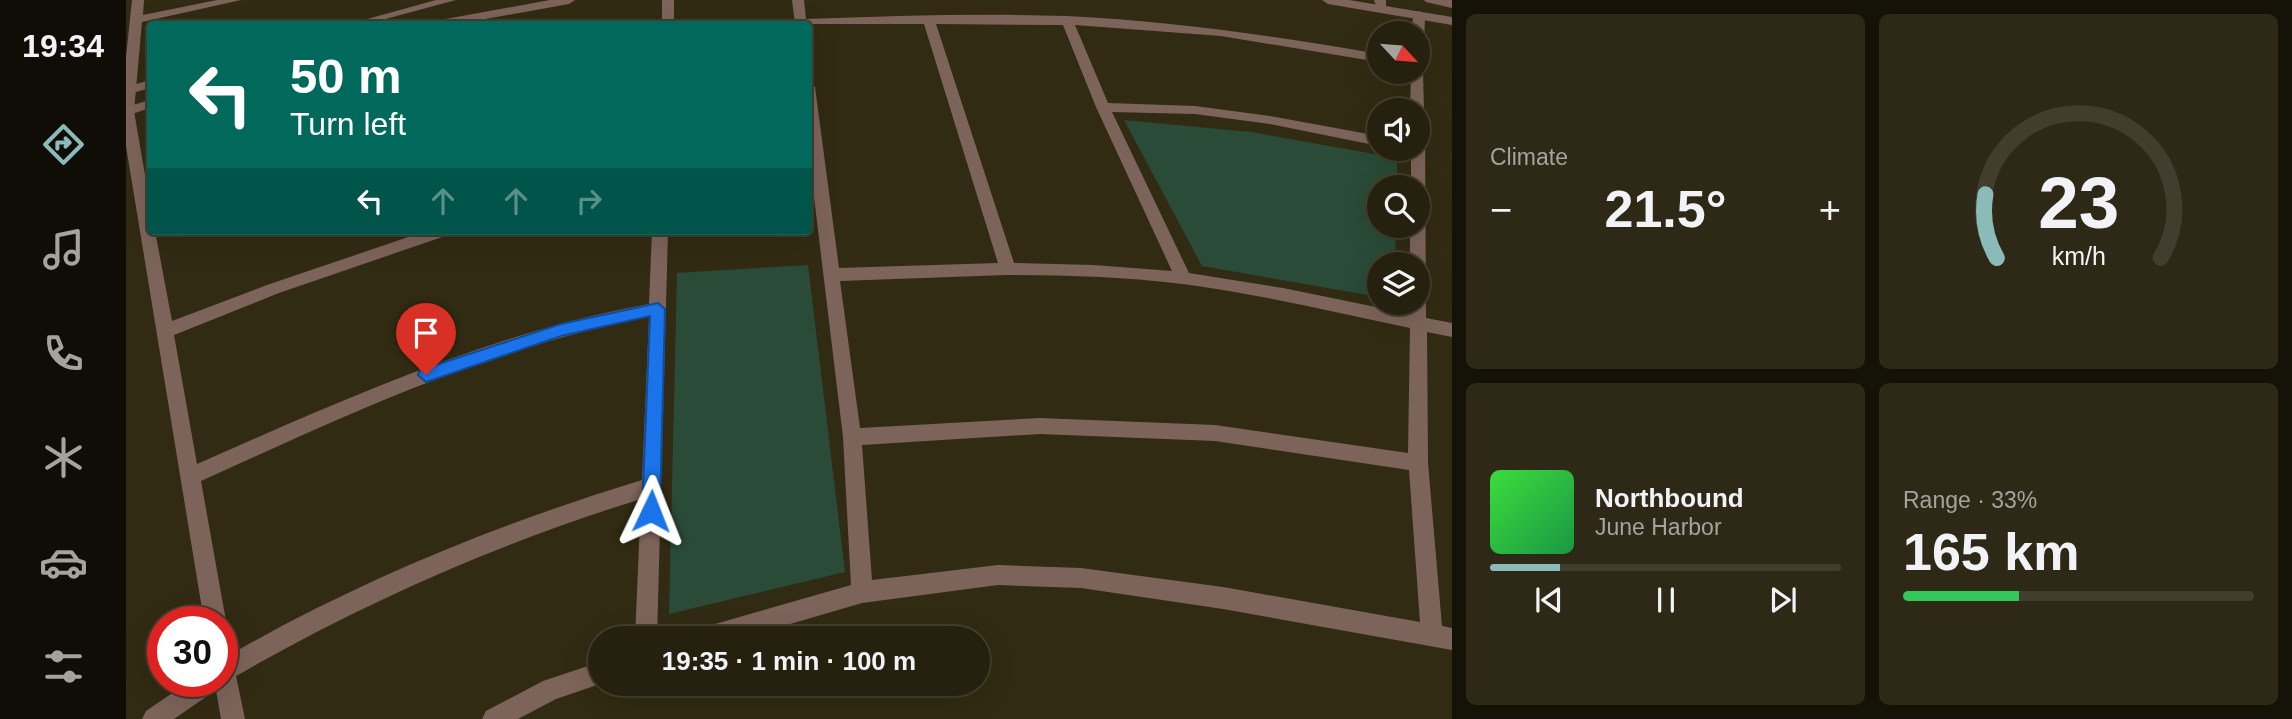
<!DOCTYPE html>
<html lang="en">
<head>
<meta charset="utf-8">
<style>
	:root { --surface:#26200e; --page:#2e2817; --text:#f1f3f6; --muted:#a4a39e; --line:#423e2e; --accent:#8bbbb9 }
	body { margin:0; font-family:Arial,sans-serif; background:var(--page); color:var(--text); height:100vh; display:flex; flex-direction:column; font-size:26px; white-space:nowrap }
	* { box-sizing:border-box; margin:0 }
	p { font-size:23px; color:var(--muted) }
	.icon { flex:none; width:38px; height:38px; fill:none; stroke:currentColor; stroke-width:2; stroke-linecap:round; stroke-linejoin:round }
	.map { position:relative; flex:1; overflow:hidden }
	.drawer { display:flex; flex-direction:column; gap:14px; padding:14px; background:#151208; width:840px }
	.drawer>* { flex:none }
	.top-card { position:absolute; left:21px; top:21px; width:665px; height:214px; border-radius:7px; box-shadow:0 7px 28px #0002,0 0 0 2px var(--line); background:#00695c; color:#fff; overflow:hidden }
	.needle { width:46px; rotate:116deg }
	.buttons { position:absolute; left:1241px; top:21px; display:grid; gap:14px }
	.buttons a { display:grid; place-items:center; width:63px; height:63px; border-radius:50%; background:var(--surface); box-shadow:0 7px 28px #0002,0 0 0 2px var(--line); font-size:35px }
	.speed { position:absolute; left:21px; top:606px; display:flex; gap:14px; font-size:35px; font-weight:700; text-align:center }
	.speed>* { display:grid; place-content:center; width:91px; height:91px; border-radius:50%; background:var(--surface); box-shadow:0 7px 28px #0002,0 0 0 2px var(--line); line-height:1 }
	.speed .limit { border:10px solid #d22; background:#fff; color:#111 }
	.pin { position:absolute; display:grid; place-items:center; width:60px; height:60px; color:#fff; margin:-72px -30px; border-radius:50% 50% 50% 0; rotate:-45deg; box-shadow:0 0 7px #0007 }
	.pin .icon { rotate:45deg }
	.me { position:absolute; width:77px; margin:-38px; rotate:2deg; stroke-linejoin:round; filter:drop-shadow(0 0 5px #0008) }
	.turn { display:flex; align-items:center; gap:24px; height:147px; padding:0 28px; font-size:32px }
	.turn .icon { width:91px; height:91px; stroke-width:2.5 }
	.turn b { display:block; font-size:49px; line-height:60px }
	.lanes { display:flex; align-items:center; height:66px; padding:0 28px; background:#0003; justify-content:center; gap:35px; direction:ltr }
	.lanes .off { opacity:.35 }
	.big { font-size:52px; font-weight:700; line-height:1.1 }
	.drawer .widget { flex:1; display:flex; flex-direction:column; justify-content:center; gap:10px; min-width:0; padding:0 24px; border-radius:10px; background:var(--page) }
	.drawer .dial { align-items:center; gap:0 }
	.dial svg { height:182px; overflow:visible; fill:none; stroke:var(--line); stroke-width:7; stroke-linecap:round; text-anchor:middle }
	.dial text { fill:var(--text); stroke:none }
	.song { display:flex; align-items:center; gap:21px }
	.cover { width:84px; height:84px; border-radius:10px; background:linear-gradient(135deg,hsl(120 70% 55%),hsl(140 70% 35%)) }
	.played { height:7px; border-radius:4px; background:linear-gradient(90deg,var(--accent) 20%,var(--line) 20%) }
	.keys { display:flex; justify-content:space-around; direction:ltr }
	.heat { display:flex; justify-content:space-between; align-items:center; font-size:38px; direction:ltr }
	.charge { height:10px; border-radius:5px; background:linear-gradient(90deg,#34c759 33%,var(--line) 0) }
	.drawer .tiles { flex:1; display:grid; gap:14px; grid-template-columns:repeat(2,1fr) }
	.trip { position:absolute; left:462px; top:626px; width:402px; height:70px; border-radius:35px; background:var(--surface); box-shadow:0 7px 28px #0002,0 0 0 2px var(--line); font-weight:700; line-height:70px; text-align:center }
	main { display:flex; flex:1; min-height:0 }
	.tab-bar { display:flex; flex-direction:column; width:126px; justify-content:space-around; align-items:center; background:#0f0d06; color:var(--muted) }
	.tab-bar .icon { width:49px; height:49px }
	.tab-bar .on { color:var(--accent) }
	.tab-bar b { font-size:32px; color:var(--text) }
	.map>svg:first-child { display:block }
	.green { fill:#2a4b38 }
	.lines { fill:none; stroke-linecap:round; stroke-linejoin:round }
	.minor { fill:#7d645b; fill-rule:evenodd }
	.tertiary { fill:#7d645b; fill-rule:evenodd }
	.route { fill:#1a73e8; stroke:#114b97; stroke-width:2 }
</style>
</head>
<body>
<main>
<nav class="tab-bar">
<b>19:34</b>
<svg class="icon on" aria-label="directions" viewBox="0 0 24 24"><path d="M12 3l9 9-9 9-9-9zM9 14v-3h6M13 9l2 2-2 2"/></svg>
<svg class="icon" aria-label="music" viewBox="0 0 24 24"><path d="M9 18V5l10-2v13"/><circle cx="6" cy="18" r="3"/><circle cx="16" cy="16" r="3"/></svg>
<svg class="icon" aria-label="phone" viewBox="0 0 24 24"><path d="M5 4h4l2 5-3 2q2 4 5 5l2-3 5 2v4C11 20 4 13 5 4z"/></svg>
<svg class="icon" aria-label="climate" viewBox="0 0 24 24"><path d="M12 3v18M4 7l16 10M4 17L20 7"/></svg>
<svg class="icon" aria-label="car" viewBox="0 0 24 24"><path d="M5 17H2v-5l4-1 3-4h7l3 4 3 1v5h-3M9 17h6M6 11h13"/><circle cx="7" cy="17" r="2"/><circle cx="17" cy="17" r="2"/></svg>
<svg class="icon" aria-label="filters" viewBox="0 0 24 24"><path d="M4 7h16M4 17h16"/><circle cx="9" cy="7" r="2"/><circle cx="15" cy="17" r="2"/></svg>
</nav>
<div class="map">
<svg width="1326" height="719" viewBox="0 0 1326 719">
	<rect width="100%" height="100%" fill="#322b13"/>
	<!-- green -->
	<g class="green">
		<path d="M998 120 1125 132 1271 158V187H1253V226H1270L1269 264H1253V297L1076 266Z"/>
		<path d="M682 265 719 572 543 614 551 273Z"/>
	</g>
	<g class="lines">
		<!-- minor -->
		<g class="minor">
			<path d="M6 0H18L17 15 91 0H115L16 22 8 111 24 204V231H29L46 321 141 285 300 231H325L322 235 153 293 48 335 71 464C219 399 364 333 523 304L526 231H542L531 639H509L515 499C373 543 239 602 110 676L119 719H95L90 690 48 719H16L20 711 64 681H96V649L105 654C235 580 372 524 516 480L523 317C364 347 221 415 75 481L100 621 96 629V621H78L0 146V57Z"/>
			<rect x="536" y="0" width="12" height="24"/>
			<path d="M666 0H678L680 19C768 16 853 13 941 16 1046 21 1149 36 1253 54V62L1095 36 949 25 982 103 1069 106 1144 116 1253 136V146L1144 124 1069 114 986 112 1063 273 1157 288 1284 314V303H1292V264H1284V226H1292V187H1285V149H1292V125L1299 129 1300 318 1326 323V337L1301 332 1302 463 1316 626 1326 628V650L1097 609 955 588 872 585 736 603 613 639H564L567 631 575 628 725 585 717 437 682 147V83L689 87 713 268 872 263 798 24H669ZM810 24 937 25 970 107 1046 271 968 265 888 263ZM880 275C939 275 999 277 1057 284 1133 294 1208 312 1284 328L1282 453 1089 425 914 418 734 428 714 281ZM914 434 1089 441 1283 470 1294 622 1097 587 955 568 872 565 746 580 736 445Z"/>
			<path d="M1248 0H1260V11H1252Z"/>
			<path d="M1293 11 1299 15 1298 50 1292 54V33H1286L1287 15Z"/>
			<path d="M1292 68 1297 72 1298 110 1292 114V110H1284L1285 72H1292Z"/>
			<path d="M474 662V684L430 699 392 719H356L360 711 417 681Z"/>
		</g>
		<!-- tertiary -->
		<g class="tertiary">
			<path d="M310 0H330L241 24H223Z"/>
			<path d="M424 0H449L443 4 331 24H308L314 20Z"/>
			<path d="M1196 0H1223L1326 17V25L1202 4Z"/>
			<path d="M1298 0H1326V8L1300 2Z"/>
			<path d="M24 80V88L0 95V87Z"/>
			<path d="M24 100V108L0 116V107Z"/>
		</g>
	</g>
	<!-- route -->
	<path class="route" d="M532 303 539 309 534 511 531 517 525 520 518 517 516 511 524 316 435 336 300 382 292 375 294 370 435 324Z"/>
</svg>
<div class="buttons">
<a><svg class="needle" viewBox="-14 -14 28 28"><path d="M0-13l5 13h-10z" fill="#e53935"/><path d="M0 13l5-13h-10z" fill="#a4a39e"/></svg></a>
<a><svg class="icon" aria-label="sound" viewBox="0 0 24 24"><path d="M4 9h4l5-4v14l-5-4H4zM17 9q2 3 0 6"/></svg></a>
<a><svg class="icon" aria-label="search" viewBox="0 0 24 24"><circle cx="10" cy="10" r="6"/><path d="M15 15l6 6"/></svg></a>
<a><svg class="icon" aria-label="layers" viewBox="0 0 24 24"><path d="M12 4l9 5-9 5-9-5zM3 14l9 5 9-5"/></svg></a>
</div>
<div class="speed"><div class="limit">30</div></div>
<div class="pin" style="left:300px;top:375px;background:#d93025"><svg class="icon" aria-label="arrive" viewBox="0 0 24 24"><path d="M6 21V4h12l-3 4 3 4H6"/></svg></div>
<svg class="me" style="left:525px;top:511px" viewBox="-20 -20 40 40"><path d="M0-17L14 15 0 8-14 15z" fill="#1a73e8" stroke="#fff" stroke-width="4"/></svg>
<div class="trip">19:35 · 1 min · 100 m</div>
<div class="top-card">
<div class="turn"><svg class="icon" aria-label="left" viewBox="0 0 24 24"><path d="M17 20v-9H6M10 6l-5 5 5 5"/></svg><div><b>50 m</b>Turn left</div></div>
<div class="lanes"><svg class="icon" aria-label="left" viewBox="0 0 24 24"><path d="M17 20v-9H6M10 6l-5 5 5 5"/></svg><svg class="icon off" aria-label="ahead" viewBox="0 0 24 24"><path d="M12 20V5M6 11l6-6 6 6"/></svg><svg class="icon off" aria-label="ahead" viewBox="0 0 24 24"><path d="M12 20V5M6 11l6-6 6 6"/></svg><svg class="icon off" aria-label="right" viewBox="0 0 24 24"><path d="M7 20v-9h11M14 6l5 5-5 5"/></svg></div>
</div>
</div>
<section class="drawer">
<div class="tiles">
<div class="widget"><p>Climate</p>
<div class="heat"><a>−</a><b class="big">21.5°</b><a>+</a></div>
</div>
<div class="widget dial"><svg viewBox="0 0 100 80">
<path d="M14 69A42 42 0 1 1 86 69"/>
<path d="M14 69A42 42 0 0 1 9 41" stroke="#8bbbb9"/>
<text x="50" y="56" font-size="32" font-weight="700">23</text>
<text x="50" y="72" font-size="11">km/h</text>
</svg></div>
<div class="widget">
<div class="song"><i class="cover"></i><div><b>Northbound</b><p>June Harbor</p></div></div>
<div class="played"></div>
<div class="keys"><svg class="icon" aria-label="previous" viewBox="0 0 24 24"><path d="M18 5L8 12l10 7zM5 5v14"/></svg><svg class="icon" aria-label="pause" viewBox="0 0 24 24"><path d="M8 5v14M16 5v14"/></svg><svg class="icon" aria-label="next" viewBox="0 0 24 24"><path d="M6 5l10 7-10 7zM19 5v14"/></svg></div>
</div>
<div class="widget"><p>Range · 33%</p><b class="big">165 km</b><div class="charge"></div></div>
</div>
</section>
</main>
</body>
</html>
